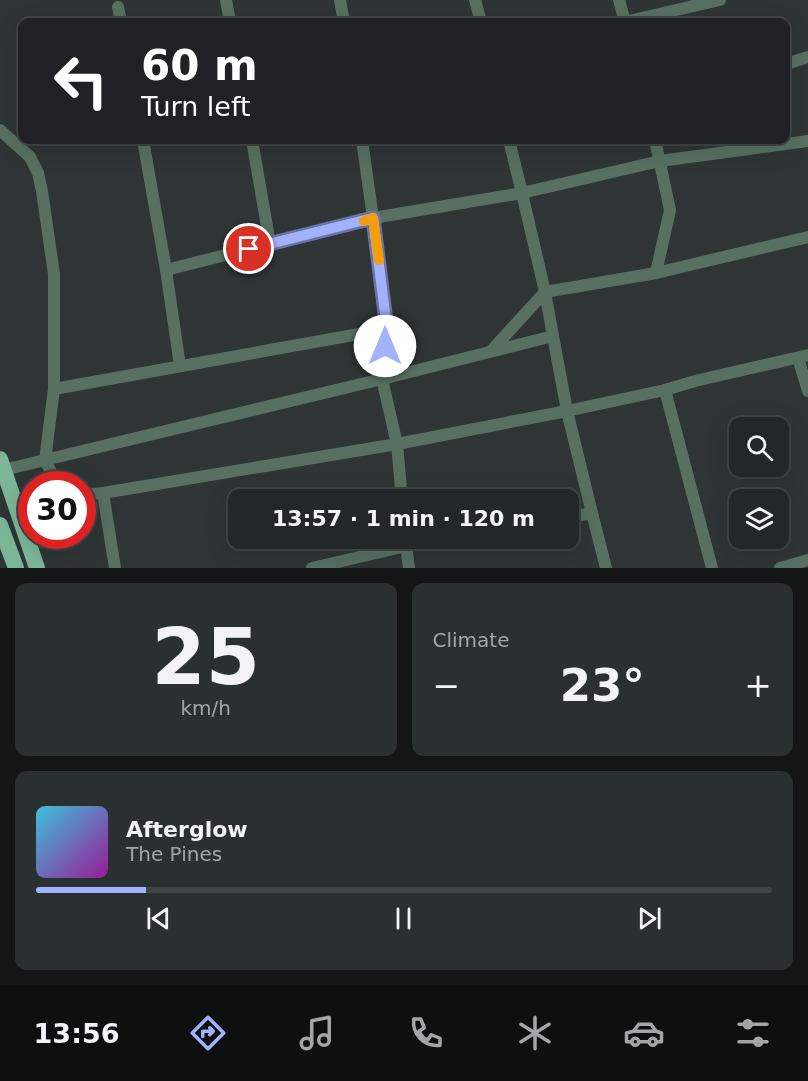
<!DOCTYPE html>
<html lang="en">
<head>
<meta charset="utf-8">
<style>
	:root { --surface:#222827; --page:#2a302f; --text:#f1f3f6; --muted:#a2a6a7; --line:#3f4444; --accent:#a3b2fd }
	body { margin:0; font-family:"DejaVu Sans",sans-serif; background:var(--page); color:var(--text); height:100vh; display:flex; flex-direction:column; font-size:22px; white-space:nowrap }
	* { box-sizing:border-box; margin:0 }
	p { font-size:20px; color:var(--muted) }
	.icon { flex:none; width:33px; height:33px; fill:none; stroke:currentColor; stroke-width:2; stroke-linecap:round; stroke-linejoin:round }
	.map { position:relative; height:568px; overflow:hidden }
	.details { display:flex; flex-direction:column; gap:15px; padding:15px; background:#131615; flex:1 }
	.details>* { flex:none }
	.hud { position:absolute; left:18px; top:18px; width:772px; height:126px; border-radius:12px; box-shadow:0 6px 24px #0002,0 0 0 2px var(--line); background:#202124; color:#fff; overflow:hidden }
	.buttons { position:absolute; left:729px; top:417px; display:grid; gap:12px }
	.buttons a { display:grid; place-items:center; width:60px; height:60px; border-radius:12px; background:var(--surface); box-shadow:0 6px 24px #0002,0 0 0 2px var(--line); font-size:30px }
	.speed { position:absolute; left:18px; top:471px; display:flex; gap:12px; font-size:30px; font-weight:700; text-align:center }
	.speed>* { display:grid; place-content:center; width:78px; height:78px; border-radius:50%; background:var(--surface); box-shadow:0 6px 24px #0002,0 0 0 2px var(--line); line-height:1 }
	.speed .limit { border:9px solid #d22; background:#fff; color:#111 }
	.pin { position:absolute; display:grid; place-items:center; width:51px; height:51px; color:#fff; margin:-26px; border:3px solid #fff; border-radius:50%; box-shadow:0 2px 6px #0007 }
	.me { position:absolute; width:66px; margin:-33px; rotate:0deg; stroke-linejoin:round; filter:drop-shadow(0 0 4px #0008) }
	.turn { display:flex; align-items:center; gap:21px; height:126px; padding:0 24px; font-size:27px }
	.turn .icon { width:78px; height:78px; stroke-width:2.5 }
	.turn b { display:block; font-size:42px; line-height:51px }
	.big { font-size:45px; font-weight:800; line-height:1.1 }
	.details .card { flex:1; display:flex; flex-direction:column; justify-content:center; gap:9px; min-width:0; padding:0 21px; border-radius:12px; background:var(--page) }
	.details .dial { align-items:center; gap:0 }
	.dial b { font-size:78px; line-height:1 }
	.song { display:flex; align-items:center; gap:18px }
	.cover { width:72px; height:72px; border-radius:9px; background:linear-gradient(135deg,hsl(190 70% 55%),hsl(300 70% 35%)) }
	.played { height:6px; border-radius:3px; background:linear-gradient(90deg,var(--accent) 15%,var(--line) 15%) }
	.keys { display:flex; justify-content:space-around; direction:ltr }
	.heat { display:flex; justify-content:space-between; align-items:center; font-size:33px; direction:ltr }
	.details .tiles { flex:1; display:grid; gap:15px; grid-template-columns:1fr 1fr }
	.card:last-child { grid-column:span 2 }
	.trip { position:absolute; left:228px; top:489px; width:351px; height:60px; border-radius:12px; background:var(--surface); box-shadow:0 6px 24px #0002,0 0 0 2px var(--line); font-weight:800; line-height:60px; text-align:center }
	.tabs { display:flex; height:96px; justify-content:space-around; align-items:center; background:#0e1010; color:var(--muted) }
	.tabs .icon { width:42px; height:42px }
	.tabs .selected { color:var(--accent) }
	.tabs b { font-size:27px; color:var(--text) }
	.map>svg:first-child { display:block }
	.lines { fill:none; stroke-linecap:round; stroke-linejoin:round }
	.minor { stroke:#577062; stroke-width:12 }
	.trunk { stroke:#7cb698; stroke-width:16 }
	.route-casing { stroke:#6a74a4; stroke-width:15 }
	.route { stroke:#a3b2fd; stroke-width:10 }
	.slow { stroke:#f59e0b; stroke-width:10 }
</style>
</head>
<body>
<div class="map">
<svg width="808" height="568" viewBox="0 0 808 568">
	<rect width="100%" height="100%" fill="#2e3534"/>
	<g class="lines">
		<!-- minor -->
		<g class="minor">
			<path d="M226 0 230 22"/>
			<path d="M340 0 344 22"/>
			<path d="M475 0 481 22"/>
			<path d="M619 0 625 22"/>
			<path d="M118 7 121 22"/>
			<path d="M624 22 720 0"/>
			<path d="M786 64 808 57"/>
			<path d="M0 130 30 157 38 173 42 191 54 274V389"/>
			<path d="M143 140 166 270"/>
			<path d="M252 140 270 244"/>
			<path d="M362 140 373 218 522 193 545 292 656 273"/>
			<path d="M509 140 522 193 660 161 808 141"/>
			<path d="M655 140 670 210 656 273 808 237"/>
			<path d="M491 351 545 292 553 336"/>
			<path d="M798 358 808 391"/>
			<path d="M180 366 166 270 373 218 387 329"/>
			<path d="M665 390 695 381 808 355"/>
			<path d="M4 470 45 460 382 379 387 329 54 389 45 460 56 482 62 484"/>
			<path d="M103 493 115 568"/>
			<path d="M82 495 103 493 397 444 382 379 553 336 567 411 665 390 712 568"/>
			<path d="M402 500 397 444 567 411 592 513"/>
			<path d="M568 517 592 513 606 568"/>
			<path d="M312 568 406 546V538"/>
			<path d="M409 568 406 546 450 538"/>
			<path d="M780 568 808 560"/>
		</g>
		<!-- trunk -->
		<g class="trunk">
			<path d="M0 459 37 568"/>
			<path d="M0 525 16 568"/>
		</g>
	</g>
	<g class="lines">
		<!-- route casing -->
		<g class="route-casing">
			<path id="route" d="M249 249 373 218 387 329 385 346"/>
		</g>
		<!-- route -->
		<use href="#route" class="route"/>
		<!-- slow -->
		<path class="slow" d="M364 221 373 218 379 260"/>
	</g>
</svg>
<div class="buttons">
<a><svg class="icon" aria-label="search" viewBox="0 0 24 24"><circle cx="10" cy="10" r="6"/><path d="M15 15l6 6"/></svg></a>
<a><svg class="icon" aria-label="layers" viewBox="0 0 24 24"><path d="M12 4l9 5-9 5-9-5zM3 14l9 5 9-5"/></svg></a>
</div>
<div class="speed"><div class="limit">30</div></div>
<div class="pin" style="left:249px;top:249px;background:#d93025"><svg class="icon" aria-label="arrive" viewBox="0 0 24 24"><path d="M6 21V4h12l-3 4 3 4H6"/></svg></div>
<svg class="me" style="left:385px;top:346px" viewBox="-20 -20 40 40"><circle r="19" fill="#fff"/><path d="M0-13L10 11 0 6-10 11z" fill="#a3b2fd"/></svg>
<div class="trip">13:57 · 1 min · 120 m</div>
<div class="hud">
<div class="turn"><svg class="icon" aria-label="left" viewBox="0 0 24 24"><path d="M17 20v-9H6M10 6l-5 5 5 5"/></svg><div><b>60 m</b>Turn left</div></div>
</div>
</div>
<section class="details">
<div class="tiles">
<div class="card dial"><b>25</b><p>km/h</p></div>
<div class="card"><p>Climate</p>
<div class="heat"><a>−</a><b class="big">23°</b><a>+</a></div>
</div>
<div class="card">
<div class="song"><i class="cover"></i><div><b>Afterglow</b><p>The Pines</p></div></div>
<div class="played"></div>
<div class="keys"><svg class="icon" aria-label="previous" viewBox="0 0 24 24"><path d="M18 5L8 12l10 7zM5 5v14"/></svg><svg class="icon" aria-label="pause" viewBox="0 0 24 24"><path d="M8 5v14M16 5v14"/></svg><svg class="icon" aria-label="next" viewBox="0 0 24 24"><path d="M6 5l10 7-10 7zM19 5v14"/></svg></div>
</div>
</div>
</section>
<nav class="tabs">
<b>13:56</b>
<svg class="icon selected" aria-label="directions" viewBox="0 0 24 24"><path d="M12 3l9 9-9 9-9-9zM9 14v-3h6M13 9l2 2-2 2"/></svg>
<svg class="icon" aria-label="music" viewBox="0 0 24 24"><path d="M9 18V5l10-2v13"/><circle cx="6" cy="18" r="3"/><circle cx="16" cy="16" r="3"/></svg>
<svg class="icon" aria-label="phone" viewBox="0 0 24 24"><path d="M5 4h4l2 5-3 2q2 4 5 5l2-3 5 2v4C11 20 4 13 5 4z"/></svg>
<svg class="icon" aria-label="climate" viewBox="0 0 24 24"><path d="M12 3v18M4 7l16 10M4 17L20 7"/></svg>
<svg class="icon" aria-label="car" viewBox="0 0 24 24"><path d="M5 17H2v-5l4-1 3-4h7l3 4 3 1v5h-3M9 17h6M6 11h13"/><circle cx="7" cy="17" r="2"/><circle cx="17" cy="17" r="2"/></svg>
<svg class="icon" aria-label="filters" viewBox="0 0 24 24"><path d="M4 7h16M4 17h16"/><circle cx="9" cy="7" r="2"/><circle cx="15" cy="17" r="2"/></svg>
</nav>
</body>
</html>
